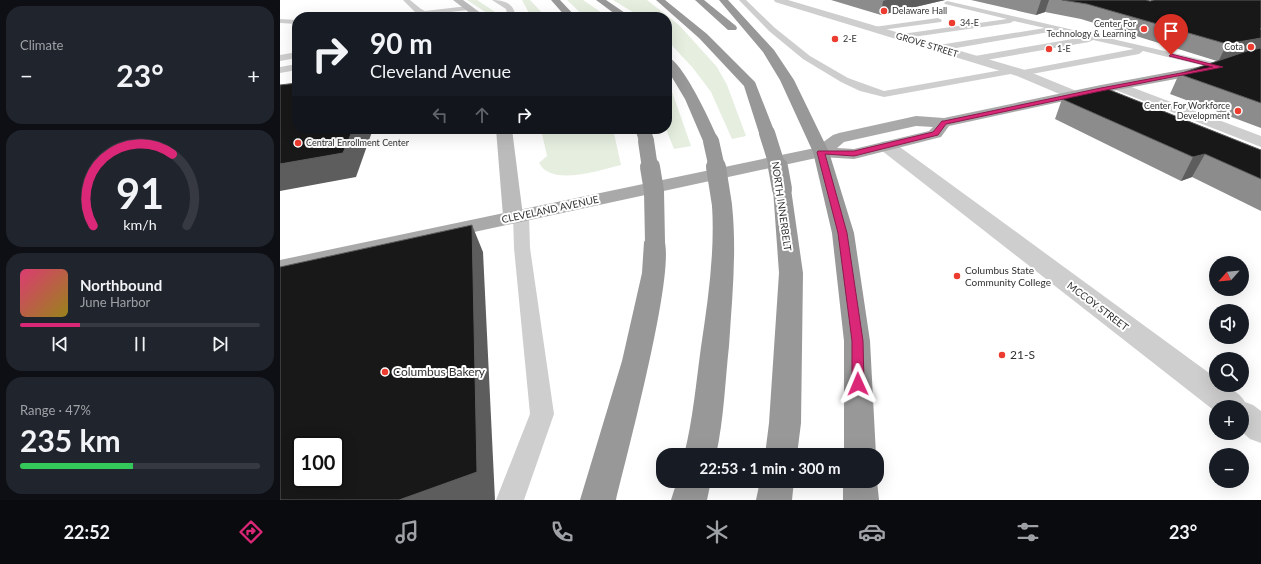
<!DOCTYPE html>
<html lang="en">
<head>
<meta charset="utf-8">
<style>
	:root { --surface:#171b24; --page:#20242c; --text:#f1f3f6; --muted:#9ea1a6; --line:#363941; --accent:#db2777 }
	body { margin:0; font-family:Lato,sans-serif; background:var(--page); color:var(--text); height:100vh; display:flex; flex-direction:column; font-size:15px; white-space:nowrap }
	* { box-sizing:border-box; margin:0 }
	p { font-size:13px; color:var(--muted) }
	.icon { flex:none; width:22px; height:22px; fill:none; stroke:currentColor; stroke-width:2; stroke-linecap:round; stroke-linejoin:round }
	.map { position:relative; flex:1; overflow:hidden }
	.sheet { display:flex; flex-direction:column; gap:6px; padding:6px; background:#0d0f14; width:280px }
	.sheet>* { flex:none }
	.guide { position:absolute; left:12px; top:12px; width:380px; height:122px; border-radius:16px; box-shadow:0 4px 16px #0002; background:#171b24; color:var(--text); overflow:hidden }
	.needle { width:26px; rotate:243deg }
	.controls { position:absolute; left:929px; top:256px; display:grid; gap:8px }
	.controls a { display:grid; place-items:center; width:40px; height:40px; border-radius:50%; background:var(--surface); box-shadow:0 4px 16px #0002; font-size:20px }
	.speed { position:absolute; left:12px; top:436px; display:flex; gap:8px; font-size:20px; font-weight:700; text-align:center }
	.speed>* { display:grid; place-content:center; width:52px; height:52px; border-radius:50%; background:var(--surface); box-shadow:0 4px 16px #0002; line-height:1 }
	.speed .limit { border:2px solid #111; border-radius:6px; background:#fff; color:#111 }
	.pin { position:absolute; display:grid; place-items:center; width:34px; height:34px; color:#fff; margin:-41px -17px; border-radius:50% 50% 50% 0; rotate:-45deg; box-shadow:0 0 4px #0007 }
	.pin .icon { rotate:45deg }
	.me { position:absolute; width:44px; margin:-22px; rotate:359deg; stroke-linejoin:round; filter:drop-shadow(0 0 3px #0008) }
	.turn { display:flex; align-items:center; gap:14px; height:84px; padding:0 12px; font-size:18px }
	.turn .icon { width:52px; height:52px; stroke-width:2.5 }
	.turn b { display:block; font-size:28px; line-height:34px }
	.lanes { display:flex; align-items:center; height:38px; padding:0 12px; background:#0003; justify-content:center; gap:20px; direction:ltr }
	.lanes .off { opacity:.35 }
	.big { font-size:30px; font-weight:700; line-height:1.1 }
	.sheet .card { flex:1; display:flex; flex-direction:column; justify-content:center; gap:6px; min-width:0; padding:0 14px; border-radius:16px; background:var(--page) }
	.sheet .dial { align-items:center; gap:0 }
	.dial svg { height:104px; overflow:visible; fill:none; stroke:var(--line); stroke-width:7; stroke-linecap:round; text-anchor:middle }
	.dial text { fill:var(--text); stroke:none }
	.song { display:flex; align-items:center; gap:12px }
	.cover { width:48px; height:48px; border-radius:6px; background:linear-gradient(135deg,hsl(340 70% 55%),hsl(50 70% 35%)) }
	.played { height:4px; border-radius:2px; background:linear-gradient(90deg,var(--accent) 25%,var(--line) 25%) }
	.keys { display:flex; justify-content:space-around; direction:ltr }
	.heat { display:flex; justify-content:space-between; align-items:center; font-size:22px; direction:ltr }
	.charge { height:6px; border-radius:3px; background:linear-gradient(90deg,#34c759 47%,var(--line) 0) }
	.trip { position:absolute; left:376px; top:448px; width:228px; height:40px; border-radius:16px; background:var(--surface); box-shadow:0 4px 16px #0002; font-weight:700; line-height:40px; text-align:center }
	.dock { display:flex; height:64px; justify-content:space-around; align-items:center; background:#090b0e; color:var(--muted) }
	.dock .icon { width:28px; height:28px }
	.dock .current { color:var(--accent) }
	.dock b { font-size:18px; color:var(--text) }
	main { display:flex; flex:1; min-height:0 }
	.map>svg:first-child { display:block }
	.green { fill:#e5eedf }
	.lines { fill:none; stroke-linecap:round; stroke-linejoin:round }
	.lane { fill:#cecece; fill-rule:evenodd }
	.street { fill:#cecece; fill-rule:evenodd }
	.secondary { fill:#bbb; fill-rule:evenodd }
	.primary { fill:#a9a9a9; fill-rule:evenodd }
	.highway { fill:#989898; fill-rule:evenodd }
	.highway-bridge-far1 { stroke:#989898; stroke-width:16 }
	.highway-bridge { stroke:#989898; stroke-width:20 }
	.wall { fill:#8c8c8c }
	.shaded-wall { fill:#5d5d5d }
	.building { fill:#181818; stroke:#5d5d5d; fill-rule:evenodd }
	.route { fill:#db2777; stroke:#8e194d }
	.poi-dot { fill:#ec3c2f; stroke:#fff; stroke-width:1.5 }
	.labels { text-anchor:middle; stroke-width:4; stroke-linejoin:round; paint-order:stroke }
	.far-poi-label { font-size:9px; fill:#313131; stroke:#fff; text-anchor:start }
	.far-street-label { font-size:9px; fill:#313131; stroke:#fff }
	.street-label { font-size:10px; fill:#313131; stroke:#fff }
	.poi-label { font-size:10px; fill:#313131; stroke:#fff; text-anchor:start }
	.near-poi-label { font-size:12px; fill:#313131; stroke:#fff; text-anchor:start }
</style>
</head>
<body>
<main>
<section class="sheet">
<div class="card"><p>Climate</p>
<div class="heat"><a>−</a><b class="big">23°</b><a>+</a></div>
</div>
<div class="card dial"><svg viewBox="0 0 100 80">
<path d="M14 69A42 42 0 1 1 86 69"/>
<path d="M14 69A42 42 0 0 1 75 14" stroke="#db2777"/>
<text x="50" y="56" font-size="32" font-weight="700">91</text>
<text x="50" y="72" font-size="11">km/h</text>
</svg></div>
<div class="card">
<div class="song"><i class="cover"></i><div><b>Northbound</b><p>June Harbor</p></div></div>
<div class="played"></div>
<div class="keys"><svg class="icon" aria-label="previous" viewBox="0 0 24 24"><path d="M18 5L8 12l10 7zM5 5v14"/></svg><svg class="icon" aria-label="pause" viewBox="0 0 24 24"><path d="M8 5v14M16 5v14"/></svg><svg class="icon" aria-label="next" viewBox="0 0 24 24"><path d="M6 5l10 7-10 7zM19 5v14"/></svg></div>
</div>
<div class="card"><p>Range · 47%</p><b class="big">235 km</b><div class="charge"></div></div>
</section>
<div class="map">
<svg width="981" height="500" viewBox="0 0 981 500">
	<rect width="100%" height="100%" fill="#fff"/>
	<!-- green -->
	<g class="green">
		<path d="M187 0H197L221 16 213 17Z"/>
		<path d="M242 0H250L266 17H244V16L250 15Z"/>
		<path d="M287 0H303L328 17H305Z"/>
		<path d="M333 0H367L399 25 437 67 447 85 466 136 452 139 431 92 413 68 387 40V17H361Z"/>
		<path d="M387 82 390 86 411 146 394 149 386 129Z"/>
		<path d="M261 129H333L341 165C319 170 272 187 259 163L267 156Z"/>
	</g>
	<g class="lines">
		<!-- lane -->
		<g class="lane">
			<path d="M123 0H130L141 9 145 11 188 6 192 8 188 10 127 17H103L107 15 135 12Z"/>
			<path d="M212 0C224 0 234 3 236 17H228L226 9Z"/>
			<path d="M459 0H466L495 28 530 56 568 78 604 91 733 68 738 71 854 49 813 40 809 42 695 62 690 59 695 56 804 37 773 30 769 32 659 51 655 48 659 45 765 28 734 21 730 23 619 39 618 37 619 35 622 34 727 19 665 4 664 3 667 1 941 64 946 67 941 70 863 51 859 54 741 76 736 73 604 97 580 91 561 82 523 59 489 31Z"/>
			<path d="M658 18 662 20 661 22 594 31 590 29 594 27Z"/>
			<path d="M0 19 17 20V24L0 23Z"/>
			<path d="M17 52V58L0 61V55Z"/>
			<path d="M17 64V70L0 73V67Z"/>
			<path d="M241 210 247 212 249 215 250 248 274 414 244 500H216L250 414 234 248 233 215 235 212Z"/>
		</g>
		<!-- street -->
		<g class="street">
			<path d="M494 0H508L745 70 799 92 801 95 799 98 794 99 789 98 737 76 495 2Z"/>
			<path d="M838 82 981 136V147L833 89 831 86 833 83Z"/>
			<path d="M607 141 613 142 936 378V385C946 385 960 392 965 402L973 405 981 411V443L970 439 962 432V407H936V412L601 150 599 146 601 142Z"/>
		</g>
		<!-- secondary -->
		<g class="secondary">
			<path d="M173 0H183L206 17H195Z"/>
			<path d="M216 129H232L243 216 240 220 233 222 226 220 223 216Z"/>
		</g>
		<!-- primary -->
		<path class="primary" d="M981 55V63L821 93 669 126 661 137 574 159 541 157 0 274V260L535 148 553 135 559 133 636 116 664 118 821 85ZM636 126 653 127 649 131 574 149 557 148 564 142Z"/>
		<!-- highway -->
		<g class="highway">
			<path d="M271 0H280L296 17H286Z"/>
			<path d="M316 0H326L351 17H339Z"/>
			<path d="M376 0H385L427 34 475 82 495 133 493 136 487 138 481 136 479 133 464 86 419 38Z"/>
			<path d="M415 0H424L456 26 457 28 456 30H448Z"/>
			<path d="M439 0H448L494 50 514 80 549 152 574 233 590 341 596 455H564V341L552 233 533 152 500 80 483 52Z"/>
			<path d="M387 57C403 61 432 125 439 141L437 144 431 146 425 144 423 141 405 99 387 69Z"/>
			<path d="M355 129H371L374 141 372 144 366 146 360 144Z"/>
			<path d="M502 183 509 185 511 189 523 273 521 423 517 455H485L489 423 499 273 493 189 495 185Z"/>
			<path d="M442 199 449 201 452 205C457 252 452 299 449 346 445 382 444 419 436 455H404C413 419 416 383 421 347 428 300 435 253 432 205L435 201Z"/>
			<path d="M375 235 383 237C399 262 345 461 336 500H300L342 361 362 273 364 242 367 237Z"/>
			<path d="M397 481H431L427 500H391Z"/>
			<path d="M480 481H514L512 500H476Z"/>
			<path d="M563 481H597L599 500H563Z"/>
		</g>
		<!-- highway-bridge-far1 -->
		<g class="highway-bridge-far1">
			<path d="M487 133 498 168"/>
			<path d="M366 141 370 168"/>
			<path d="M431 141 437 168"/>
		</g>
		<!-- highway-bridge -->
		<g class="highway-bridge">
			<path d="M370 167 374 191 375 242"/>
			<path d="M436 167 442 205"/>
			<path d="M498 167 502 189"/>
		</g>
	</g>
	<!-- wall -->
	<g class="wall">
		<path d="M551 0H665L601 15Z"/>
		<path d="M691 0H866L870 1 981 0V128L890 94 899 74 937 61 801 19 765 12 756 15Z"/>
		<path d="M782 99 981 150V211L912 177 901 181 775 119Z"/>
	</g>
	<!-- shaded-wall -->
	<g class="shaded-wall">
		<path d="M606 0H665L601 15 603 1Z"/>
		<path d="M761 0H769L765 12 756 15Z"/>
		<path d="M981 28V54L938 62 947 44Z"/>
		<path d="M73 129H93L76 177 0 191V164Z"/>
		<path d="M925 154 912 177 901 181 913 157Z"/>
		<path d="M192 225 203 252 215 500H119Z"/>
	</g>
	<!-- building -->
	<g class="building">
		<path d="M782 0H866L870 1 874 0H981V28L980 29H981V38L947 44 807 4Z"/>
		<path d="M981 48V103L899 74 967 51Z"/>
		<path d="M17 83V129H73L63 153 0 164V85Z"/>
		<path d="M825 88 981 150V179L925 154 913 157 782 99Z"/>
		<path d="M192 225 197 472 119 500H0V267ZM21 445H55V479H21Z"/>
	</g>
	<!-- route -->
	<path class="route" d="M891 54 943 67 821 91 666 124 658 135 574 156 545 154 567 233 583 341 584 384 582 387 578 389 574 387 572 384V341L558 233 537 152 538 151H574L653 132 662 121H664L821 88 933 67 889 56Z"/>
	<!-- markers -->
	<g class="poi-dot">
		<circle cx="604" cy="11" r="4"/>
		<circle cx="672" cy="23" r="4"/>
		<circle cx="864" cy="29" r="4"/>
		<circle cx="555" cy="39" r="4"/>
		<circle cx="971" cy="47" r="4"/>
		<circle cx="769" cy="49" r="4"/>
		<circle cx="958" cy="111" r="4"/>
		<circle cx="18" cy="143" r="4"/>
		<circle cx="677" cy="276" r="4"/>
		<circle cx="722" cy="355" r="4"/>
		<circle cx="105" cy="372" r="4"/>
	</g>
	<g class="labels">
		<!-- far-poi labels -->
		<g class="far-poi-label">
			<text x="612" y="14">Delaware Hall</text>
			<text x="680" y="26">34-E</text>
			<text x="856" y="27" text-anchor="end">Center For<tspan x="856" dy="10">Technology &amp; Learning</tspan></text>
			<text x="563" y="42">2-E</text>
			<text x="963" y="50" text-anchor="end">Cota</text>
			<text x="777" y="52">1-E</text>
			<text x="950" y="109" text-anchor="end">Center For Workforce<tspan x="950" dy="10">Development</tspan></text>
			<text x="26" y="146">Central Enrollment Center</text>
		</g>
		<!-- far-street labels -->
		<g class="far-street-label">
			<text transform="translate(647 45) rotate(17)" y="3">GROVE STREET</text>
		</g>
		<!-- street labels -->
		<g class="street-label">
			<text transform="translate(502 206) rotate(82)" y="4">NORTH INNERBELT</text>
			<text transform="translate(270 209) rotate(-12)" y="4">CLEVELAND AVENUE</text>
			<text transform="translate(818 306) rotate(37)" y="4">MCCOY STREET</text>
		</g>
		<!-- poi labels -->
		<g class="poi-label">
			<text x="685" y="274">Columbus State<tspan x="685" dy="12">Community College</tspan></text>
		</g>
		<!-- near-poi labels -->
		<g class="near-poi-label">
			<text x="730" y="359">21-S</text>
			<text x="113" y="376">Columbus Bakery</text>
		</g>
	</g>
</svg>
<div class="controls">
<a><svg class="needle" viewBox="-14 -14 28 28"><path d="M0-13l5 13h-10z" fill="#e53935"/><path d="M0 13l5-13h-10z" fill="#9ea1a6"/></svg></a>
<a><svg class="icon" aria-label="sound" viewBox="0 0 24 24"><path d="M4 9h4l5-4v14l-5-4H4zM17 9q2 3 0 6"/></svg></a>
<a><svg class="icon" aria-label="search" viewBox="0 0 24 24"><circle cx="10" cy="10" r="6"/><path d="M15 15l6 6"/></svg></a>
<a>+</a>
<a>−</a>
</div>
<div class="speed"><div class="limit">100</div></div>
<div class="pin" style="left:891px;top:55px;background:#d93025"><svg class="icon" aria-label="arrive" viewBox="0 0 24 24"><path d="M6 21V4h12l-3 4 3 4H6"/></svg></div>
<svg class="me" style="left:578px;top:384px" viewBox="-20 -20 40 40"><path d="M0-17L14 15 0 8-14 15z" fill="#db2777" stroke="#fff" stroke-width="4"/></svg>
<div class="trip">22:53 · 1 min · 300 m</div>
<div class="guide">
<div class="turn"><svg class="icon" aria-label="right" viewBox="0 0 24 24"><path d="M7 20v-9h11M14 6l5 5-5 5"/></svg><div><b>90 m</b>Cleveland Avenue</div></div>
<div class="lanes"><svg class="icon off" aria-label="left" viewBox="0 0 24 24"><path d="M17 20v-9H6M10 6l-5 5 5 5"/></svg><svg class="icon off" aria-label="ahead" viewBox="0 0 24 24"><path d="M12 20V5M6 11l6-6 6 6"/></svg><svg class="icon" aria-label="right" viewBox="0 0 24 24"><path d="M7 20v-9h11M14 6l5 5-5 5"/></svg></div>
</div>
</div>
</main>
<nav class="dock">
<b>22:52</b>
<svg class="icon current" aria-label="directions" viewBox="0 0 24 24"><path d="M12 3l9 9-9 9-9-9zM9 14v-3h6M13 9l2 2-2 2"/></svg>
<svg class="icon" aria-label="music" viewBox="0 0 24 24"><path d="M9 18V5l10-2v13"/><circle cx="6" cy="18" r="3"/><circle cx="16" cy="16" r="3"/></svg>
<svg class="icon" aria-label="phone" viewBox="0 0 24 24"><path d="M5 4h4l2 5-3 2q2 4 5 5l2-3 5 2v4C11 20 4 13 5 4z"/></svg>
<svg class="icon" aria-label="climate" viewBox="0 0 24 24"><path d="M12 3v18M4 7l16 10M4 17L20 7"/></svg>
<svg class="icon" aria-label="car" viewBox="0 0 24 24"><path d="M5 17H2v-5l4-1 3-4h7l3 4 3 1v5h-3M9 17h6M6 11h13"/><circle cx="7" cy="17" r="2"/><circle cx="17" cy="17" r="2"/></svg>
<svg class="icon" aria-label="filters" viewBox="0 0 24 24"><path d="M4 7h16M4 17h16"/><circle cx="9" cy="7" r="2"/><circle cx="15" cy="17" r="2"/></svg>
<b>23°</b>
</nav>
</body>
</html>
